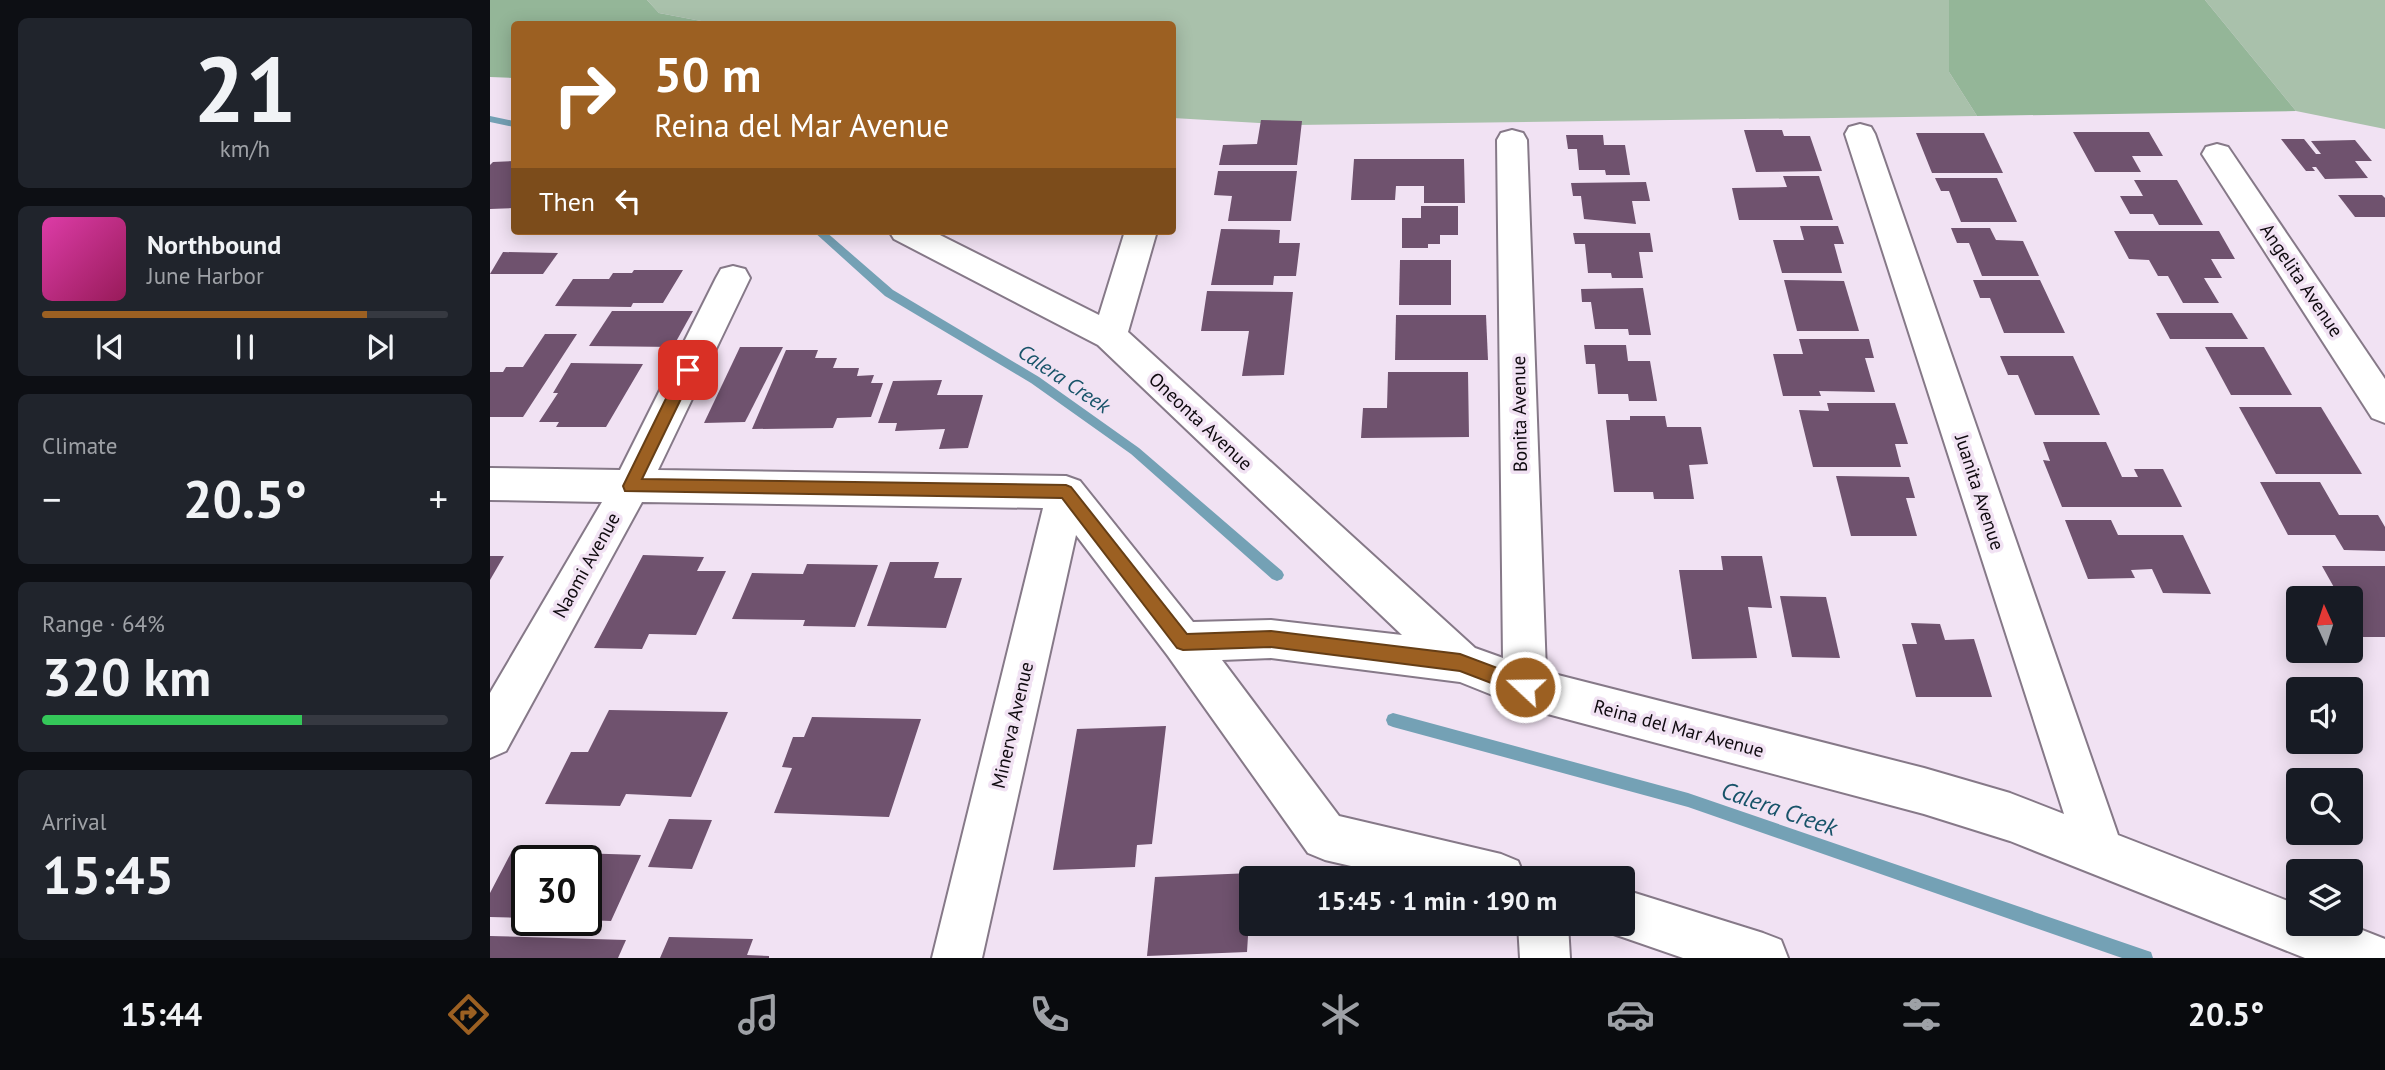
<!DOCTYPE html>
<html lang="en">
<head>
<meta charset="utf-8">
<style>
	:root { --surface:#171b24; --page:#20242c; --text:#f1f3f6; --muted:#9ea1a6; --line:#363941; --accent:#9c6022 }
	body { margin:0; font-family:"PT Sans",sans-serif; background:var(--page); color:var(--text); height:100vh; display:flex; flex-direction:column; font-size:26px; white-space:nowrap }
	* { box-sizing:border-box; margin:0 }
	p { font-size:23px; color:var(--muted) }
	.icon { flex:none; width:38px; height:38px; fill:none; stroke:currentColor; stroke-width:2; stroke-linecap:round; stroke-linejoin:round }
	.map { position:relative; flex:1; overflow:hidden }
	.side { display:flex; flex-direction:column; gap:18px; padding:18px; background:#0d0f14; width:490px }
	.side>* { flex:none }
	.guide { position:absolute; left:21px; top:21px; width:665px; height:214px; border-radius:7px; box-shadow:0 4px 18px #0003; background:#9c6022; color:#fff; overflow:hidden }
	.needle { width:46px; rotate:357deg }
	.buttons { position:absolute; left:1796px; top:586px; display:grid; gap:14px }
	.buttons a { display:grid; place-items:center; width:77px; height:77px; border-radius:7px; background:var(--surface); box-shadow:0 4px 18px #0003; font-size:35px }
	.speed { position:absolute; left:21px; top:845px; display:flex; gap:14px; font-size:35px; font-weight:700; text-align:center }
	.speed>* { display:grid; place-content:center; width:91px; height:91px; border-radius:50%; background:var(--surface); box-shadow:0 4px 18px #0003; line-height:1 }
	.speed .limit { border:4px solid #111; border-radius:10px; background:#fff; color:#111 }
	.pin { position:absolute; display:grid; place-items:center; width:60px; height:60px; color:#fff; margin:-30px; border-radius:14px; box-shadow:0 4px 10px #0006 }
	.me { position:absolute; width:77px; margin:-38px; rotate:291deg; stroke-linejoin:round; filter:drop-shadow(0 0 5px #0008) }
	.turn { display:flex; align-items:center; gap:24px; height:147px; padding:0 28px; font-size:32px }
	.turn .icon { width:91px; height:91px; stroke-width:2.5 }
	.turn b { display:block; font-size:49px; line-height:60px }
	.then { display:flex; align-items:center; height:66px; padding:0 28px; background:#0003; gap:14px; font-size:26px }
	.big { font-size:52px; font-weight:700; line-height:1.1 }
	.side .widget { flex:1; display:flex; flex-direction:column; justify-content:center; gap:10px; min-width:0; padding:0 24px; border-radius:10px; background:var(--page) }
	.side .dial { align-items:center; gap:0 }
	.dial b { font-size:91px; line-height:1 }
	.song { display:flex; align-items:center; gap:21px }
	.cover { width:84px; height:84px; border-radius:10px; background:linear-gradient(135deg,hsl(320 70% 55%),hsl(330 70% 35%)) }
	.played { height:7px; border-radius:4px; background:linear-gradient(90deg,var(--accent) 80%,var(--line) 80%) }
	.keys { display:flex; justify-content:space-around; direction:ltr }
	.heat { display:flex; justify-content:space-between; align-items:center; font-size:38px; direction:ltr }
	.charge { height:10px; border-radius:5px; background:linear-gradient(90deg,#34c759 64%,var(--line) 0) }
	.trip { position:absolute; left:749px; top:866px; width:396px; height:70px; border-radius:7px; background:var(--surface); box-shadow:0 4px 18px #0003; font-weight:700; line-height:70px; text-align:center }
	.tabs { display:flex; height:112px; justify-content:space-around; align-items:center; background:#090b0e; color:var(--muted) }
	.tabs .icon { width:49px; height:49px }
	.tabs .current { color:var(--accent) }
	.tabs b { font-size:32px; color:var(--text) }
	main { display:flex; flex:1; min-height:0 }
	.map>svg:first-child { display:block }
	.green { fill:#a9c1ab }
	.forest { fill:#94b698 }
	.lines { fill:none; stroke-linecap:round; stroke-linejoin:round }
	.stream { fill:#74a1b5; fill-rule:evenodd }
	.building { fill:#6f526e }
	.minor-casing { stroke:#867988; stroke-width:4 }
	.minor { fill:#fff; fill-rule:evenodd }
	.route { fill:#9c6022; stroke:#653e16; stroke-width:2 }
	.labels { text-anchor:middle; stroke-width:7; stroke-linejoin:round; paint-order:stroke }
	.street-label { font-size:19px; fill:#0f0a0f; stroke:#f1e2f3 }
	.water-label { font-size:21px; font-style:italic; fill:#185369; stroke:#f1e2f3 }
	.near-water-label { font-size:24px; font-style:italic; fill:#185369; stroke:#f1e2f3 }
</style>
</head>
<body>
<main>
<section class="side">
<div class="widget dial"><b>21</b><p>km/h</p></div>
<div class="widget">
<div class="song"><i class="cover"></i><div><b>Northbound</b><p>June Harbor</p></div></div>
<div class="played"></div>
<div class="keys"><svg class="icon" aria-label="previous" viewBox="0 0 24 24"><path d="M18 5L8 12l10 7zM5 5v14"/></svg><svg class="icon" aria-label="pause" viewBox="0 0 24 24"><path d="M8 5v14M16 5v14"/></svg><svg class="icon" aria-label="next" viewBox="0 0 24 24"><path d="M6 5l10 7-10 7zM19 5v14"/></svg></div>
</div>
<div class="widget"><p>Climate</p>
<div class="heat"><a>−</a><b class="big">20.5°</b><a>+</a></div>
</div>
<div class="widget"><p>Range · 64%</p><b class="big">320 km</b><div class="charge"></div></div>
<div class="widget"><p>Arrival</p><b class="big">15:45</b></div>
</section>
<div class="map">
<svg width="1895" height="958" viewBox="0 0 1895 958">
	<rect width="100%" height="100%" fill="#f1e2f3"/>
	<!-- green -->
	<g class="green">
		<path d="M157 0H1459V72L1487 116 805 125 683 118 682 24H227L169 13Z"/>
		<path d="M1715 0H1895V129L1806 111Z"/>
	</g>
	<!-- forest -->
	<g class="forest">
		<path d="M0 0H157L169 13 227 24H24V78L0 77Z"/>
		<path d="M1459 0H1715L1806 111 1487 116 1459 72Z"/>
	</g>
	<g class="lines">
		<!-- stream -->
		<g class="stream">
			<path d="M0 116 24 121V127L0 122Z"/>
			<path d="M323 231H335L403 290 549 377 649 448 792 571 794 575 792 579 787 581 782 579 641 454 541 383 395 296Z"/>
			<path d="M903 713 1198 793 1655 950 1661 952 1663 958H1632L1198 807 903 727 898 725 896 720 898 715Z"/>
		</g>
	</g>
	<!-- building -->
	<g class="building">
		<path d="M771 120 812 121 807 165H729L733 145 767 144Z"/>
		<path d="M1254 130H1292L1294 136H1320L1332 171 1266 172Z"/>
		<path d="M1583 132H1659L1673 156H1642L1651 172H1605Z"/>
		<path d="M1426 133H1494L1513 173H1442Z"/>
		<path d="M1076 135H1113L1114 145H1135L1140 175H1116L1115 170H1089L1087 149H1078Z"/>
		<path d="M1791 139H1814L1826 154H1831L1821 141 1865 140 1882 161H1865L1878 178 1835 179 1826 167H1822L1825 171H1816Z"/>
		<path d="M864 159H974L975 203H934V186H906L905 200H861Z"/>
		<path d="M24 161V208L0 209V165L3 162Z"/>
		<path d="M728 171H807L801 221H738L742 196 724 195Z"/>
		<path d="M1293 176H1329L1343 220H1249L1242 188 1297 187Z"/>
		<path d="M1445 178H1507L1527 222H1471L1459 191H1451Z"/>
		<path d="M1644 180H1687L1713 225H1669L1663 214H1640L1630 196H1653Z"/>
		<path d="M1156 182 1160 201H1142L1146 224 1094 219 1091 196H1083L1081 183Z"/>
		<path d="M1848 195H1892L1895 198V217H1865Z"/>
		<path d="M931 206H968V235H950V244H938V248H912V218H931Z"/>
		<path d="M1310 226H1348L1354 244H1344L1352 273H1292L1283 240H1314Z"/>
		<path d="M1461 228H1500L1506 240 1533 241 1549 276H1492L1479 243H1467Z"/>
		<path d="M731 229 790 230 789 243H810L806 276H784L783 285H721Z"/>
		<path d="M1624 231H1729L1745 259H1721L1732 278H1714L1729 303H1693L1678 276H1668L1659 260 1639 259Z"/>
		<path d="M1083 233H1160L1163 252H1149L1153 278H1122L1121 273H1098L1095 244H1085Z"/>
		<path d="M13 252 68 253 53 274H0Z"/>
		<path d="M910 260H961V305H909Z"/>
		<path d="M144 270H193L173 303H143L141 307 65 306 83 279H119L123 273H142Z"/>
		<path d="M1294 280 1354 281 1369 331H1307Z"/>
		<path d="M1483 280H1550L1575 333H1514L1500 298H1490Z"/>
		<path d="M1153 288 1161 335H1139L1138 329H1105L1101 302H1092L1091 289Z"/>
		<path d="M717 291 803 292 794 375 752 376 759 331H711Z"/>
		<path d="M122 311H203L183 347 99 346Z"/>
		<path d="M1666 313H1742L1758 339H1680Z"/>
		<path d="M906 315H996L998 360H905Z"/>
		<path d="M55 334H87L33 417H0V372H13L16 367H33Z"/>
		<path d="M1309 339H1379L1384 358H1375L1385 392 1329 391 1331 396H1293L1283 354H1313Z"/>
		<path d="M1094 345H1136L1138 361H1160L1167 401H1139L1138 394H1108L1105 364H1096Z"/>
		<path d="M250 347H293L255 422 214 423Z"/>
		<path d="M1715 347H1774L1802 395H1741Z"/>
		<path d="M296 350H328L325 358H347L343 368H369L367 376 384 375 381 383H393L381 417 347 418 343 428 262 429Z"/>
		<path d="M1510 356H1583L1610 415H1545L1528 375H1518Z"/>
		<path d="M81 363 153 364 116 427H66L69 422H49L68 393H63Z"/>
		<path d="M898 372H978L979 437 871 438 873 408H897Z"/>
		<path d="M452 380 447 395H493L478 448 449 449 455 429 405 431 407 423H388L403 381Z"/>
		<path d="M1337 403H1405L1418 444H1405L1411 467H1323L1309 410 1339 411Z"/>
		<path d="M1749 407H1831L1872 474H1786Z"/>
		<path d="M1140 416H1175L1177 427H1211L1218 464 1199 465 1204 499H1164L1163 492H1124L1116 420H1140Z"/>
		<path d="M1553 442H1616L1632 477H1648L1644 469H1673L1692 507H1572L1553 460 1560 461Z"/>
		<path d="M1346 476 1419 477 1425 498H1416L1427 536H1361Z"/>
		<path d="M1770 482H1830L1849 515H1888L1895 527V551L1854 550 1845 535H1798Z"/>
		<path d="M1575 520H1621L1628 535H1693L1721 594 1673 593 1662 569 1641 570 1645 578 1598 579Z"/>
		<path d="M153 555 214 557 207 571H236L206 635 159 634 152 649 104 648Z"/>
		<path d="M0 556H14L0 580Z"/>
		<path d="M1231 556H1272L1282 608 1258 607 1267 658 1202 659 1189 570H1233Z"/>
		<path d="M400 562H449L444 578H472L456 628 377 626Z"/>
		<path d="M317 564 388 565 365 627 313 626 315 620 242 619 262 573 313 574Z"/>
		<path d="M1832 566H1895V637H1860V598H1850Z"/>
		<path d="M1290 596 1336 597 1350 658 1302 657Z"/>
		<path d="M1421 623 1450 624 1455 640 1484 639 1502 697H1426L1412 644H1427Z"/>
		<path d="M119 710 238 712 201 797 136 794 130 806 55 804 81 752H98Z"/>
		<path d="M322 717 431 719 399 817 284 813 302 768 292 767 303 737H314Z"/>
		<path d="M676 726 662 844 647 845 645 867 563 870 587 729Z"/>
		<path d="M179 819 222 820 202 869 158 867Z"/>
		<path d="M22 851 151 855 121 921 96 920V861H37V918L0 917V893Z"/>
		<path d="M762 873 757 952 657 956 665 877Z"/>
		<path d="M0 936 136 940 128 958H0Z"/>
		<path d="M179 937 263 939 257 955 279 956V958H170Z"/>
	</g>
	<g class="lines">
		<!-- minor casing -->
		<g class="minor-casing">
			<g id="minor">
				<path d="M1370 124 1381 127 1385 134 1628 835 1808 905V924H1857L1895 939V958H1815L1520 841 1434 814 1035 708 970 682 781 658 732 660 849 816 1011 854 1028 861 1035 878H913L835 860 818 853 678 656 586 535 492 958H442L553 508 152 502 16 751 0 758V693L112 502 0 500V468L130 470 226 278 231 269 243 266 255 269 260 278 168 470 576 476 590 481 703 622 781 620 912 635 608 345 404 239 399 231H442L609 315 635 231H667L638 332 985 648 1013 658 1007 140 1011 133 1022 130 1033 133 1037 140 1056 672 1434 768 1520 793 1574 814 1355 134 1359 127Z"/>
				<path d="M1727 144 1738 147 1895 379V423L1882 418 1712 154 1716 147Z"/>
				<path d="M1132 889 1273 933 1291 940 1298 958H1193L1115 931 1111 924H1132Z"/>
				<path d="M1028 924H1078L1080 958H1030Z"/>
			</g>
		</g>
		<!-- minor -->
		<use href="#minor" class="minor"/>
	</g>
	<!-- route -->
	<path class="route" d="M198 365 205 370 152 479 576 485 581 487 697 634 781 631 970 654 1042 681 1044 687 1042 693 1035 696 970 671 781 647 693 650 687 648 572 498 135 491 133 486 190 370Z"/>
	<g class="labels">
		<!-- street labels -->
		<g class="street-label">
			<text transform="translate(1812 280) rotate(56)" y="7">Angelita Avenue</text>
			<text transform="translate(1029 414) rotate(-91)" y="7">Bonita Avenue</text>
			<text transform="translate(711 421) rotate(43)" y="7">Oneonta Avenue</text>
			<text transform="translate(1490 492) rotate(72)" y="7">Juanita Avenue</text>
			<text transform="translate(96 565) rotate(-61)" y="7">Naomi Avenue</text>
			<text transform="translate(522 725) rotate(-77)" y="7">Minerva Avenue</text>
			<text transform="translate(1189 728) rotate(15)" y="7">Reina del Mar Avenue</text>
		</g>
		<!-- water labels -->
		<g class="water-label">
			<text transform="translate(574 379) rotate(34)" y="7">Calera Creek</text>
		</g>
		<!-- near-water labels -->
		<g class="near-water-label">
			<text transform="translate(1289 809) rotate(19)" y="8">Calera Creek</text>
		</g>
	</g>
</svg>
<div class="buttons">
<a><svg class="needle" viewBox="-14 -14 28 28"><path d="M0-13l5 13h-10z" fill="#e53935"/><path d="M0 13l5-13h-10z" fill="#9ea1a6"/></svg></a>
<a><svg class="icon" aria-label="sound" viewBox="0 0 24 24"><path d="M4 9h4l5-4v14l-5-4H4zM17 9q2 3 0 6"/></svg></a>
<a><svg class="icon" aria-label="search" viewBox="0 0 24 24"><circle cx="10" cy="10" r="6"/><path d="M15 15l6 6"/></svg></a>
<a><svg class="icon" aria-label="layers" viewBox="0 0 24 24"><path d="M12 4l9 5-9 5-9-5zM3 14l9 5 9-5"/></svg></a>
</div>
<div class="speed"><div class="limit">30</div></div>
<div class="pin" style="left:198px;top:370px;background:#d93025"><svg class="icon" aria-label="arrive" viewBox="0 0 24 24"><path d="M6 21V4h12l-3 4 3 4H6"/></svg></div>
<svg class="me" style="left:1035px;top:687px" viewBox="-20 -20 40 40"><circle r="17" fill="#9c6022" stroke="#fff" stroke-width="3"/><path d="M0-11L8 9 0 5-8 9z" fill="#fff"/></svg>
<div class="trip">15:45 · 1 min · 190 m</div>
<div class="guide">
<div class="turn"><svg class="icon" aria-label="right" viewBox="0 0 24 24"><path d="M7 20v-9h11M14 6l5 5-5 5"/></svg><div><b>50 m</b>Reina del Mar Avenue</div></div>
<div class="then">Then<svg class="icon" aria-label="left" viewBox="0 0 24 24"><path d="M17 20v-9H6M10 6l-5 5 5 5"/></svg></div>
</div>
</div>
</main>
<nav class="tabs">
<b>15:44</b>
<svg class="icon current" aria-label="directions" viewBox="0 0 24 24"><path d="M12 3l9 9-9 9-9-9zM9 14v-3h6M13 9l2 2-2 2"/></svg>
<svg class="icon" aria-label="music" viewBox="0 0 24 24"><path d="M9 18V5l10-2v13"/><circle cx="6" cy="18" r="3"/><circle cx="16" cy="16" r="3"/></svg>
<svg class="icon" aria-label="phone" viewBox="0 0 24 24"><path d="M5 4h4l2 5-3 2q2 4 5 5l2-3 5 2v4C11 20 4 13 5 4z"/></svg>
<svg class="icon" aria-label="climate" viewBox="0 0 24 24"><path d="M12 3v18M4 7l16 10M4 17L20 7"/></svg>
<svg class="icon" aria-label="car" viewBox="0 0 24 24"><path d="M5 17H2v-5l4-1 3-4h7l3 4 3 1v5h-3M9 17h6M6 11h13"/><circle cx="7" cy="17" r="2"/><circle cx="17" cy="17" r="2"/></svg>
<svg class="icon" aria-label="filters" viewBox="0 0 24 24"><path d="M4 7h16M4 17h16"/><circle cx="9" cy="7" r="2"/><circle cx="15" cy="17" r="2"/></svg>
<b>20.5°</b>
</nav>
</body>
</html>
